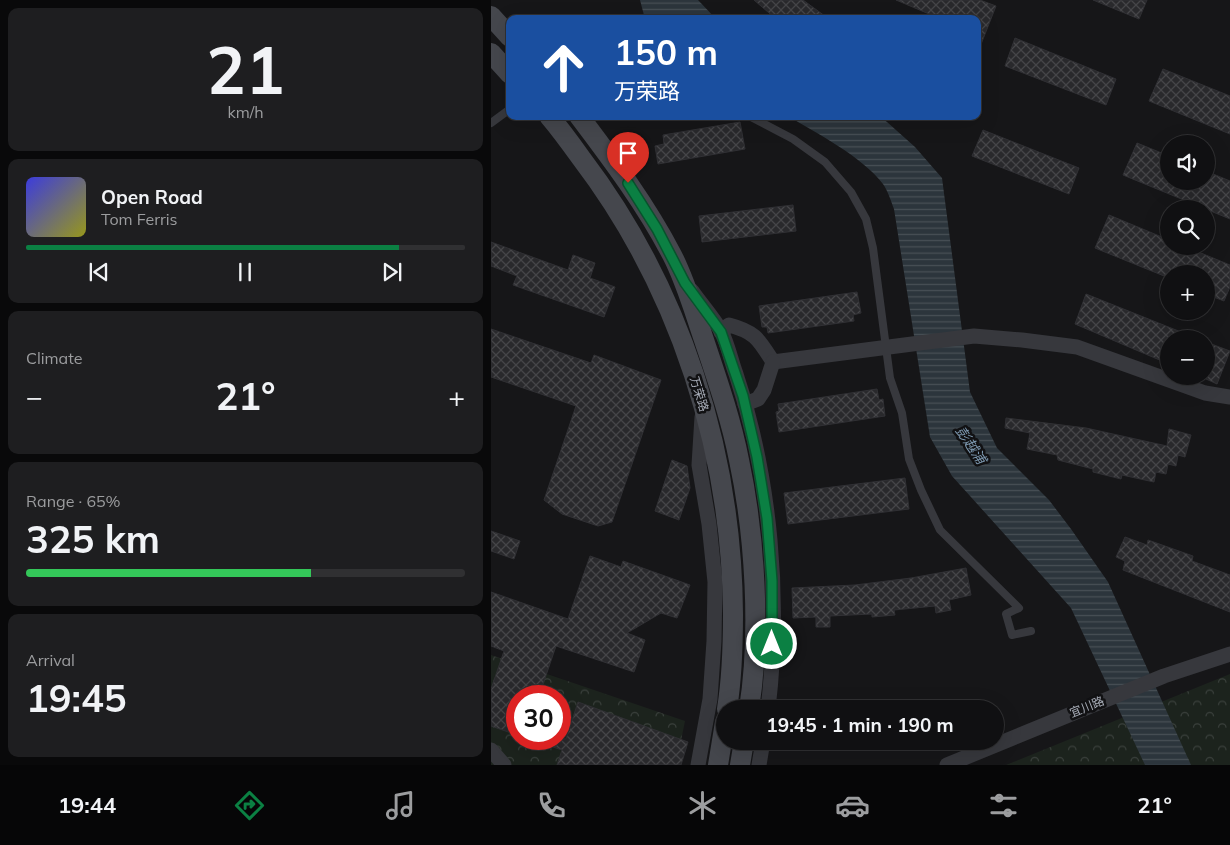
<!DOCTYPE html>
<html lang="en">
<head>
<meta charset="utf-8">
<style>
	:root { --surface:#101012; --page:#1e1e20; --text:#f1f3f6; --muted:#9c9d9f; --line:#303032; --accent:#0b8043 }
	body { margin:0; font-family:Mulish,"Noto Sans SC",sans-serif; background:var(--page); color:var(--text); height:100vh; display:flex; flex-direction:column; font-size:19px; white-space:nowrap }
	* { box-sizing:border-box; margin:0 }
	p { font-size:16px; color:var(--muted) }
	.icon { flex:none; width:28px; height:28px; fill:none; stroke:currentColor; stroke-width:2; stroke-linecap:round; stroke-linejoin:round }
	.map { position:relative; flex:1; overflow:hidden }
	.details { display:flex; flex-direction:column; gap:8px; padding:8px; background:#09090a; width:491px }
	.details>* { flex:none }
	.guide { position:absolute; left:15px; top:15px; width:475px; height:105px; border-radius:10px; box-shadow:0 5px 20px #0002,0 0 0 1px var(--line); background:#1a4fa0; color:#fff; overflow:hidden }
	.tools { position:absolute; left:669px; top:135px; display:grid; gap:10px }
	.tools a { display:grid; place-items:center; width:55px; height:55px; border-radius:50%; background:var(--surface); box-shadow:0 5px 20px #0002,0 0 0 1px var(--line); font-size:25px }
	.speed { position:absolute; left:15px; top:685px; display:flex; gap:10px; font-size:25px; font-weight:700; text-align:center }
	.speed>* { display:grid; place-content:center; width:65px; height:65px; border-radius:50%; background:var(--surface); box-shadow:0 5px 20px #0002,0 0 0 1px var(--line); line-height:1 }
	.speed .limit { border:8px solid #d22; background:#fff; color:#111 }
	.pin { position:absolute; display:grid; place-items:center; width:42px; height:42px; color:#fff; margin:-51px -21px; border-radius:50% 50% 50% 0; rotate:-45deg; box-shadow:0 0 5px #0007 }
	.pin .icon { rotate:45deg }
	.me { position:absolute; width:55px; margin:-28px; rotate:0deg; stroke-linejoin:round; filter:drop-shadow(0 0 4px #0008) }
	.turn { display:flex; align-items:center; gap:18px; height:105px; padding:0 25px; font-size:22px }
	.turn .icon { width:65px; height:65px; stroke-width:2.5 }
	.turn b { display:block; font-size:35px; line-height:42px }
	.big { font-size:38px; font-weight:700; line-height:1.1 }
	.details .tile { flex:1; display:flex; flex-direction:column; justify-content:center; gap:8px; min-width:0; padding:0 18px; border-radius:10px; background:var(--page) }
	.details .dial { align-items:center; gap:0 }
	.dial b { font-size:65px; line-height:1 }
	.song { display:flex; align-items:center; gap:15px }
	.cover { width:60px; height:60px; border-radius:8px; background:linear-gradient(135deg,hsl(240 70% 55%),hsl(60 70% 35%)) }
	.played { height:5px; border-radius:2px; background:linear-gradient(90deg,var(--accent) 85%,var(--line) 85%) }
	.keys { display:flex; justify-content:space-around; direction:ltr }
	.heat { display:flex; justify-content:space-between; align-items:center; font-size:28px; direction:ltr }
	.charge { height:8px; border-radius:4px; background:linear-gradient(90deg,#34c759 65%,var(--line) 0) }
	.trip { position:absolute; left:225px; top:700px; width:288px; height:50px; border-radius:25px; background:var(--surface); box-shadow:0 5px 20px #0002,0 0 0 1px var(--line); font-weight:700; line-height:50px; text-align:center }
	.menu { display:flex; height:80px; justify-content:space-around; align-items:center; background:#060607; color:var(--muted) }
	.menu .icon { width:35px; height:35px }
	.menu .current { color:var(--accent) }
	.menu b { font-size:22px; color:var(--text) }
	main { display:flex; flex:1; min-height:0 }
	.map>svg:first-child { display:block }
	.forest { fill:url(#forest-crowns); fill-rule:evenodd }
	.water { fill:url(#water-rules) }
	.building { fill:url(#building-cross-hatch); stroke:#303034 }
	.lines { fill:none; stroke-linecap:round; stroke-linejoin:round }
	.service { stroke:#37383d; stroke-width:8 }
	.minor { stroke:#37383d; stroke-width:15 }
	.secondary { stroke:#45474d; stroke-width:20 }
	.route-casing { stroke:#07532c; stroke-width:12 }
	.route { stroke:#0b8043; stroke-width:9 }
	.labels { text-anchor:middle; stroke-width:5; stroke-linejoin:round; paint-order:stroke }
	.street-label { font-size:12px; fill:#a8adb8; stroke:#111113 }
	.water-label { font-size:14px; font-style:italic; fill:#7f9bb3; stroke:#111113 }
</style>
</head>
<body>
<main>
<section class="details">
<div class="tile dial"><b>21</b><p>km/h</p></div>
<div class="tile">
<div class="song"><i class="cover"></i><div><b>Open Road</b><p>Tom Ferris</p></div></div>
<div class="played"></div>
<div class="keys"><svg class="icon" aria-label="previous" viewBox="0 0 24 24"><path d="M18 5L8 12l10 7zM5 5v14"/></svg><svg class="icon" aria-label="pause" viewBox="0 0 24 24"><path d="M8 5v14M16 5v14"/></svg><svg class="icon" aria-label="next" viewBox="0 0 24 24"><path d="M6 5l10 7-10 7zM19 5v14"/></svg></div>
</div>
<div class="tile"><p>Climate</p>
<div class="heat"><a>−</a><b class="big">21°</b><a>+</a></div>
</div>
<div class="tile"><p>Range · 65%</p><b class="big">325 km</b><div class="charge"></div></div>
<div class="tile"><p>Arrival</p><b class="big">19:45</b></div>
</section>
<div class="map">
<svg width="739" height="765" viewBox="0 0 739 765">
	<defs>
		<pattern id="forest-crowns" width="20" height="18" patternUnits="userSpaceOnUse" patternTransform="scale(1.25)"><rect width="20" height="18" fill="#1c231d"/><path d="M2 6a3 3 0 1 1 6 0M12 15a3 3 0 1 1 6 0" fill="none" stroke="#3a403c"/></pattern>
		<pattern id="water-rules" width="6" height="5" patternUnits="userSpaceOnUse" patternTransform="scale(1.25)"><rect width="6" height="5" fill="#2c353c"/><path d="M0 2.5h6" fill="none" stroke="#485056"/></pattern>
		<pattern id="building-cross-hatch" width="8" height="8" patternUnits="userSpaceOnUse" patternTransform="scale(1.25)"><rect width="8" height="8" fill="#29292c"/><path d="M0 0l8 8M0 8l8-8" fill="none" stroke="#454548"/></pattern>
	</defs>
	<rect width="100%" height="100%" fill="#161618"/>
	<!-- forest -->
	<g class="forest">
		<path d="M0 655 194 721 185 765H0ZM26 696H69V739H26Z"/>
		<path d="M739 674V765H515Z"/>
	</g>
	<!-- water -->
	<g class="water">
		<path d="M149 0H207L225 19H154Z"/>
		<path d="M297 116H388L396 122 424 147 451 178 479 392 506 448 558 500 580 529 617 582 700 765H654L580 608 461 476 439 437 403 209C400 201 397 191 392 184 372 157 325 133 297 116Z"/>
	</g>
	<!-- building -->
	<g class="building">
		<path d="M263 0H312L338 19H285Z"/>
		<path d="M405 0H489L505 6 487 52 486 19H450Z"/>
		<path d="M602 0H656L648 19Z"/>
		<path d="M524 38 625 79 615 105 514 66Z"/>
		<path d="M672 69 739 96V134L658 101Z"/>
		<path d="M249 122 254 149 167 164 164 146 173 144 172 135Z"/>
		<path d="M492 130 588 168 578 194 481 156Z"/>
		<path d="M646 143 678 156V181H715V171L739 181V219L632 175Z"/>
		<path d="M302 205 305 231 211 242 208 216Z"/>
		<path d="M618 215 678 240V246H693L739 265V287L733 301 715 294V274H678V278L604 248Z"/>
		<path d="M0 242 77 270 82 255 104 263 99 278 124 287 113 317 22 285 26 276 0 266Z"/>
		<path d="M366 292 370 313 362 315 363 321 277 333 276 327H271L268 306Z"/>
		<path d="M595 294 705 338V339H678V364L584 324Z"/>
		<path d="M0 329 100 363 103 355 170 380 121 522 107 526 71 514 53 500 85 406 0 377Z"/>
		<path d="M715 342 739 351 726 384 715 379Z"/>
		<path d="M386 389 388 400 392 399 394 416 288 432 285 412 288 411 287 404Z"/>
		<path d="M515 418 595 428 676 446 678 429 700 435 694 457 687 455 685 466 677 464 675 474 665 472 663 482 631 475 630 479 602 472V469L567 460 566 455 536 449 539 433 514 428Z"/>
		<path d="M181 460 196 466 199 488 188 520 164 511Z"/>
		<path d="M414 478 418 509 297 524 293 493Z"/>
		<path d="M0 531 29 541 23 559 0 551Z"/>
		<path d="M634 537 656 545 657 540 702 556 701 561 739 575V612L632 570 634 561 625 557Z"/>
		<path d="M99 556 130 567 132 561 199 585 186 618 170 613 136 633 154 640 143 672 65 646 48 696H26V735L0 726V689L13 651 0 646V592L77 619Z"/>
		<path d="M475 568 480 595 458 600 460 610 445 613 444 606 403 610 404 615 381 617V614L339 616V627H325V617L302 618 301 588 364 585 420 578Z"/>
		<path d="M87 702 197 742 190 765H66L71 750 44 741 45 739H75Z"/>
	</g>
	<g class="lines">
		<!-- service -->
		<g class="service">
			<path d="M258 116 302 139 334 162 360 192 375 219 382 248 399 378 411 413 418 459 430 490 449 530 528 608 515 614 521 635 540 631"/>
			<path d="M0 123 19 109"/>
		</g>
		<!-- minor -->
		<g class="minor">
			<path d="M201 291C210 304 222 317 230 331 237 344 240 361 245 374 280 480 290 599 277 709"/>
			<path d="M230 332 238 325C265 332 268 340 282 362L483 336 531 340 586 347 714 393 739 397"/>
			<path d="M254 404 267 399 273 390 282 362"/>
			<path d="M0 750 13 765"/>
			<path d="M207 765 219 699 223 641 224 582 218 524 208 465 211 417"/>
			<path d="M268 765 272 741"/>
			<path d="M456 765 673 676 739 654"/>
		</g>
		<!-- secondary -->
		<g class="secondary">
			<path d="M0 16 19 37"/>
			<path d="M0 53 19 74"/>
			<path d="M58 116C69 129 80 144 90 158 189 288 241 452 242 614 242 645 241 678 236 709"/>
			<path d="M88 116C122 161 155 205 181 255 195 282 203 311 213 340 226 379 240 419 248 460 264 535 270 633 258 709"/>
			<path d="M227 765 234 722"/>
			<path d="M249 765 253 741"/>
		</g>
	</g>
	<g class="lines">
		<!-- route casing -->
		<g class="route-casing">
			<path id="route" d="M137 183 166 229 194 283 230 332 252 396 266 457 276 518 281 581V644"/>
		</g>
		<!-- route -->
		<use href="#route" class="route"/>
	</g>
	<g class="labels">
		<!-- street labels -->
		<g class="street-label">
			<text transform="translate(208 394) rotate(73)" y="4">万荣路</text>
			<text transform="translate(596 707) rotate(-22)" y="4">宜川路</text>
		</g>
		<!-- water labels -->
		<g class="water-label">
			<text transform="translate(480 445) rotate(56)" y="5">彭越浦</text>
		</g>
	</g>
</svg>
<div class="tools">
<a><svg class="icon" aria-label="sound" viewBox="0 0 24 24"><path d="M4 9h4l5-4v14l-5-4H4zM17 9q2 3 0 6"/></svg></a>
<a><svg class="icon" aria-label="search" viewBox="0 0 24 24"><circle cx="10" cy="10" r="6"/><path d="M15 15l6 6"/></svg></a>
<a>+</a>
<a>−</a>
</div>
<div class="speed"><div class="limit">30</div></div>
<div class="pin" style="left:137px;top:183px;background:#d93025"><svg class="icon" aria-label="arrive" viewBox="0 0 24 24"><path d="M6 21V4h12l-3 4 3 4H6"/></svg></div>
<svg class="me" style="left:281px;top:644px" viewBox="-20 -20 40 40"><circle r="17" fill="#0b8043" stroke="#fff" stroke-width="3"/><path d="M0-11L8 9 0 5-8 9z" fill="#fff"/></svg>
<div class="trip">19:45 · 1 min · 190 m</div>
<div class="guide">
<div class="turn"><svg class="icon" aria-label="ahead" viewBox="0 0 24 24"><path d="M12 20V5M6 11l6-6 6 6"/></svg><div><b>150 m</b>万荣路</div></div>
</div>
</div>
</main>
<nav class="menu">
<b>19:44</b>
<svg class="icon current" aria-label="directions" viewBox="0 0 24 24"><path d="M12 3l9 9-9 9-9-9zM9 14v-3h6M13 9l2 2-2 2"/></svg>
<svg class="icon" aria-label="music" viewBox="0 0 24 24"><path d="M9 18V5l10-2v13"/><circle cx="6" cy="18" r="3"/><circle cx="16" cy="16" r="3"/></svg>
<svg class="icon" aria-label="phone" viewBox="0 0 24 24"><path d="M5 4h4l2 5-3 2q2 4 5 5l2-3 5 2v4C11 20 4 13 5 4z"/></svg>
<svg class="icon" aria-label="climate" viewBox="0 0 24 24"><path d="M12 3v18M4 7l16 10M4 17L20 7"/></svg>
<svg class="icon" aria-label="car" viewBox="0 0 24 24"><path d="M5 17H2v-5l4-1 3-4h7l3 4 3 1v5h-3M9 17h6M6 11h13"/><circle cx="7" cy="17" r="2"/><circle cx="17" cy="17" r="2"/></svg>
<svg class="icon" aria-label="filters" viewBox="0 0 24 24"><path d="M4 7h16M4 17h16"/><circle cx="9" cy="7" r="2"/><circle cx="15" cy="17" r="2"/></svg>
<b>21°</b>
</nav>
</body>
</html>
